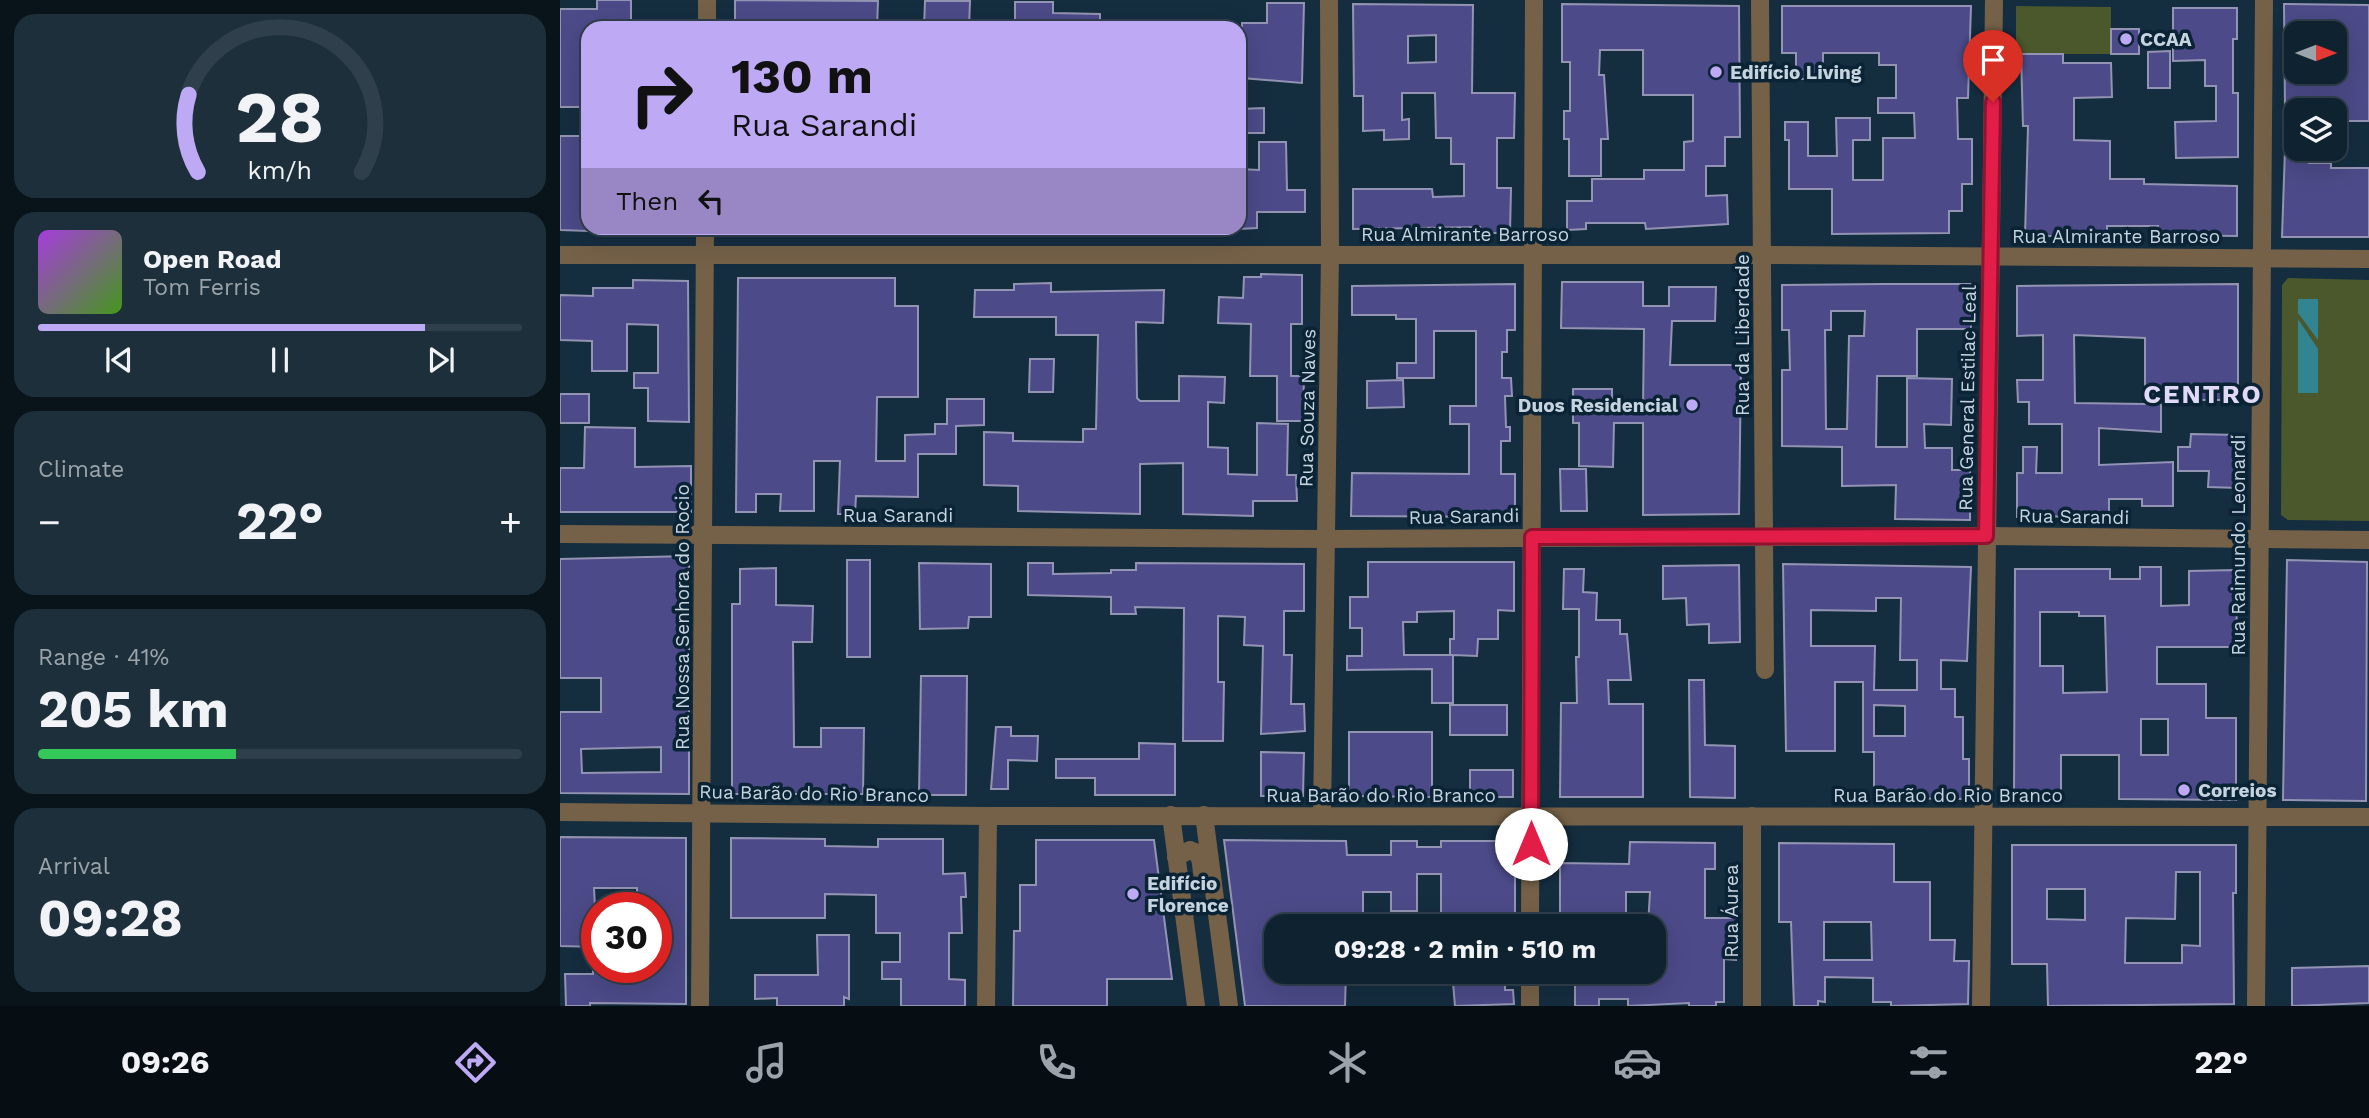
<!DOCTYPE html>
<html lang="en">
<head>
<meta charset="utf-8">
<style>
	:root { --surface:#0f222f; --page:#1d2f3b; --text:#f1f3f6; --muted:#9ba4aa; --line:#2f3f4b; --accent:#bea9f5 }
	body { margin:0; font-family:"Work Sans",sans-serif; background:var(--page); color:var(--text); height:100vh; display:flex; flex-direction:column; font-size:26px; white-space:nowrap }
	* { box-sizing:border-box; margin:0 }
	p { font-size:23px; color:var(--muted) }
	.icon { flex:none; width:38px; height:38px; fill:none; stroke:currentColor; stroke-width:2; stroke-linecap:round; stroke-linejoin:round }
	.map { position:relative; flex:1; overflow:hidden }
	.sheet { display:flex; flex-direction:column; gap:14px; padding:14px; background:#08131a; width:560px }
	.sheet>* { flex:none }
	.top-card { position:absolute; left:21px; top:21px; width:665px; height:214px; border-radius:21px; box-shadow:0 7px 28px #0002,0 0 0 2px var(--line); background:#bea9f5; color:#111; overflow:hidden }
	.needle { width:46px; rotate:90deg }
	.fabs { position:absolute; left:1724px; top:21px; display:grid; gap:14px }
	.fabs a { display:grid; place-items:center; width:63px; height:63px; border-radius:14px; background:var(--surface); box-shadow:0 7px 28px #0002,0 0 0 2px var(--line); font-size:35px }
	.speed { position:absolute; left:21px; top:892px; display:flex; gap:14px; font-size:35px; font-weight:700; text-align:center }
	.speed>* { display:grid; place-content:center; width:91px; height:91px; border-radius:50%; background:var(--surface); box-shadow:0 7px 28px #0002,0 0 0 2px var(--line); line-height:1 }
	.speed .limit { border:10px solid #d22; background:#fff; color:#111 }
	.pin { position:absolute; display:grid; place-items:center; width:60px; height:60px; color:#fff; margin:-72px -30px; border-radius:50% 50% 50% 0; rotate:-45deg; box-shadow:0 0 7px #0007 }
	.pin .icon { rotate:45deg }
	.me { position:absolute; width:77px; margin:-38px; rotate:0deg; stroke-linejoin:round; filter:drop-shadow(0 0 5px #0008) }
	.turn { display:flex; align-items:center; gap:24px; height:147px; padding:0 35px; font-size:32px }
	.turn .icon { width:91px; height:91px; stroke-width:2.5 }
	.turn b { display:block; font-size:49px; line-height:60px }
	.then { display:flex; align-items:center; height:66px; padding:0 35px; background:#0003; gap:14px; font-size:26px }
	.big { font-size:52px; font-weight:700; line-height:1.1 }
	.sheet .widget { flex:1; display:flex; flex-direction:column; justify-content:center; gap:10px; min-width:0; padding:0 24px; border-radius:21px; background:var(--page) }
	.sheet .dial { align-items:center; gap:0 }
	.dial svg { height:182px; overflow:visible; fill:none; stroke:var(--line); stroke-width:7; stroke-linecap:round; text-anchor:middle }
	.dial text { fill:var(--text); stroke:none }
	.song { display:flex; align-items:center; gap:21px }
	.cover { width:84px; height:84px; border-radius:10px; background:linear-gradient(135deg,hsl(280 70% 55%),hsl(100 70% 35%)) }
	.played { height:7px; border-radius:4px; background:linear-gradient(90deg,var(--accent) 80%,var(--line) 80%) }
	.keys { display:flex; justify-content:space-around; direction:ltr }
	.heat { display:flex; justify-content:space-between; align-items:center; font-size:38px; direction:ltr }
	.charge { height:10px; border-radius:5px; background:linear-gradient(90deg,#34c759 41%,var(--line) 0) }
	.trip { position:absolute; left:704px; top:914px; width:402px; height:70px; border-radius:21px; background:var(--surface); box-shadow:0 7px 28px #0002,0 0 0 2px var(--line); font-weight:700; line-height:70px; text-align:center }
	.dock { display:flex; height:112px; justify-content:space-around; align-items:center; background:#060e13; color:var(--muted) }
	.dock .icon { width:49px; height:49px }
	.dock .on { color:var(--accent) }
	.dock b { font-size:32px; color:var(--text) }
	main { display:flex; flex:1; min-height:0 }
	.map>svg:first-child { display:block }
	.green { fill:#4a582c }
	.water { fill:#328491 }
	.building { fill:#4c4a88; stroke:#9394b3; stroke-width:2; fill-rule:evenodd }
	.lines { fill:none; stroke-linecap:round; stroke-linejoin:round }
	.minor { stroke:#756148; stroke-width:18 }
	.route-casing { stroke:#92132f; stroke-width:18 }
	.route { stroke:#e11d48; stroke-width:12 }
	.poi-dot { fill:#bea9f5; stroke:#0a2335; stroke-width:2.5 }
	.labels { text-anchor:middle; stroke-width:7; stroke-linejoin:round; paint-order:stroke }
	.poi-label { font-size:19px; font-weight:bold; fill:#c6d4e0; stroke:#0a2335; text-anchor:start }
	.street-label { font-size:19px; fill:#c6d4e0; stroke:#0a2335 }
	.district-label { font-size:26px; font-weight:bold; letter-spacing:2px; fill:#e1daf7; stroke:#0a2335 }
</style>
</head>
<body>
<main>
<section class="sheet">
<div class="widget dial"><svg viewBox="0 0 100 80">
<path d="M14 69A42 42 0 1 1 86 69"/>
<path d="M14 69A42 42 0 0 1 10 35" stroke="#bea9f5"/>
<text x="50" y="56" font-size="32" font-weight="700">28</text>
<text x="50" y="72" font-size="11">km/h</text>
</svg></div>
<div class="widget">
<div class="song"><i class="cover"></i><div><b>Open Road</b><p>Tom Ferris</p></div></div>
<div class="played"></div>
<div class="keys"><svg class="icon" aria-label="previous" viewBox="0 0 24 24"><path d="M18 5L8 12l10 7zM5 5v14"/></svg><svg class="icon" aria-label="pause" viewBox="0 0 24 24"><path d="M8 5v14M16 5v14"/></svg><svg class="icon" aria-label="next" viewBox="0 0 24 24"><path d="M6 5l10 7-10 7zM19 5v14"/></svg></div>
</div>
<div class="widget"><p>Climate</p>
<div class="heat"><a>−</a><b class="big">22°</b><a>+</a></div>
</div>
<div class="widget"><p>Range · 41%</p><b class="big">205 km</b><div class="charge"></div></div>
<div class="widget"><p>Arrival</p><b class="big">09:28</b></div>
</section>
<div class="map">
<svg width="1809" height="1006" viewBox="0 0 1809 1006">
	<rect width="100%" height="100%" fill="#142d3f"/>
	<!-- green -->
	<g class="green">
		<path d="M1456 6 1551 7V54H1456Z"/>
		<path d="M1728 278 1809 280V521L1728 520 1721 515 1722 285Z"/>
	</g>
	<!-- water -->
	<g class="water">
		<path d="M1738 299H1758V340L1738 313Z"/>
		<path d="M1738 319 1758 349V393H1738Z"/>
	</g>
	<!-- building -->
	<g class="building">
		<path d="M37 0H71V28H28V107H0V9H37Z"/>
		<path d="M175 0 318 1 317 28H175Z"/>
		<path d="M365 1H410L409 28 364 27Z"/>
		<path d="M455 2H493V13L540 14V28H455Z"/>
		<path d="M707 3H744L742 83 682 78V23H707Z"/>
		<path d="M793 4 913 5 912 93H955L954 138H937V188H951L950 233H920V227L793 229V189H872L873 197 904 196V164H891V138H876L875 93H842V120L849 119V139L824 140V130L803 131V96H794ZM876 35V62L848 63V36Z"/>
		<path d="M1002 4 1179 6 1180 137H1165V166H1146V196L1167 195 1168 224 1086 229 1085 223H1026V229L1007 230V201H1032V179H1084V170H1124V142L1133 141V95H1083V50H1040L1039 75H1044L1048 139H1041V176H1009V139H1004V111H1010V62H1002Z"/>
		<path d="M1724 4 1809 5V121H1774V110H1725ZM1736 33H1778V72H1736Z"/>
		<path d="M1222 6H1411L1408 98H1397L1398 139H1412V184H1402V211H1389V233L1272 234V189H1229V140H1225V122H1248V156H1277L1276 118H1310V140H1293V180H1323V138H1355L1354 113H1318V98H1336V65H1319V53H1263V79H1236V53H1222Z"/>
		<path d="M1613 8H1677V39H1673V93H1678V157L1616 158 1615 122 1656 121V86H1645V60L1613 61Z"/>
		<rect x="1551" y="29" width="28" height="25"/>
		<path d="M1610 51V88H1588V52Z"/>
		<path d="M1461 54H1503V63H1551L1552 97 1514 98V140L1550 141V179H1584V184L1677 186V236L1597 235 1598 226H1547V236H1465L1468 126H1463Z"/>
		<path d="M704 108V133H679V109Z"/>
		<path d="M0 136H28V231L0 230Z"/>
		<path d="M699 142H726L727 190H745V212H697V228L679 229V169L699 170Z"/>
		<path d="M1725 149H1749V163H1771V168H1809V237H1722Z"/>
		<path d="M701 274 742 275V324H731V376H744L743 421H717V376H690L691 324 658 323 659 297 683 298 684 277H701Z"/>
		<path d="M178 278H335V306H358V397H317L316 461H345V435L375 434V424H387V399H424V425L396 426V454H358V497L296 496 295 514H278L280 461H254V511H220L221 494H196V512H176Z"/>
		<path d="M73 280 128 281 129 422 88 421V388H74V373H98V325L67 324V371H32V341L0 340V295L33 296V288H73Z"/>
		<path d="M1002 282H1083V306H1109V287H1156L1155 321H1112L1110 365H1181L1179 514 1083 515V423H1054L1053 467 1019 466V423H1013V389H1052V407H1083L1084 329 1001 328Z"/>
		<path d="M491 283V292L604 290 603 323 576 322 577 398 580 401H619V376L665 377 664 403 648 402V447L668 448V474L697 475V423L728 424 727 475H736L737 501H693V516L623 514V463L580 464V514L458 511V486L424 485V432L453 433V441L523 442V429H536L538 335H496V317H414L415 290H454V284Z"/>
		<path d="M955 284V330H947V352H942V378H951L952 396H945L946 427H950V441H941V474H955V517L791 516 792 473 909 474V424H890V406H916V331H874V378H837V363H856V319H836V315H792V286Z"/>
		<path d="M1323 284H1411V329H1357V376H1317L1316 447H1347V378L1392 379 1391 425 1364 424 1365 448H1392V470H1410V520L1335 519 1336 485 1282 486V447L1222 446V370H1230L1229 330H1222V285ZM1271 311H1305L1304 336H1289L1287 429H1266L1265 330H1271Z"/>
		<path d="M1678 284V400H1601V432L1539 428V465L1613 462V506H1582V499H1549V516L1457 517V473H1463V447H1477L1476 473H1502V424H1469V402H1458L1457 380H1483V335L1457 336V286ZM1514 335 1585 338V404L1515 403Z"/>
		<path d="M470 359H494L493 392H469Z"/>
		<path d="M843 380 844 407 807 408V381Z"/>
		<rect x="0" y="394" width="29" height="29"/>
		<path d="M25 427 75 428V467L131 466V512H0V468H24Z"/>
		<path d="M1631 434 1679 435V488L1648 487 1649 471H1618V447H1630Z"/>
		<path d="M1000 469H1026L1027 511H1001Z"/>
		<path d="M129 556V794L0 793V712H41V678H0V559ZM101 747V772L22 773 21 749Z"/>
		<rect x="287" y="560" width="23" height="97"/>
		<path d="M1727 560 1807 562 1806 801 1723 800Z"/>
		<path d="M808 562H954V611L938 610V639H918L917 656 893 655V703H872V669L787 670V656H802V628H790V597H808ZM894 611V639H890V655H893H844L843 622H857V612Z"/>
		<path d="M359 563 431 564V617H409L408 628 360 629Z"/>
		<path d="M468 563H493V574L551 573V570H576V563L744 564V611H724V655H732L731 704H744L745 731 701 734 703 646 684 645 685 617 658 616V682H664L663 741H623L624 608 575 607 576 614H551V597L468 595Z"/>
		<path d="M1223 564 1411 567 1407 661 1381 660V689H1395V717H1403V759H1409V799L1314 798V752H1303V682H1275V751H1226ZM1316 598H1341L1340 660H1357V690H1314L1315 646H1251V610L1316 611ZM1314 705 1345 706V736H1314Z"/>
		<path d="M1179 565 1180 642 1149 643V624L1127 625 1126 598 1103 599V566Z"/>
		<path d="M1580 567H1601V606L1629 605V571L1676 570 1677 647H1597V684H1646V718H1676V800L1559 799V755H1501V799H1454L1455 569H1550V579H1580ZM1480 612H1519V616H1545L1547 692 1503 693V666H1480ZM1581 719H1608V755H1581Z"/>
		<path d="M216 568V605L253 606 252 642H233L234 747H261V728H304L303 794H172V604H180V569Z"/>
		<path d="M1004 569H1024L1023 592 1037 593 1036 620H1060V634H1067L1071 680H1048L1049 704H1083V797H1000L1001 703H1017L1016 657H1019V609H1003Z"/>
		<path d="M361 676H407L406 795H359Z"/>
		<path d="M1129 680H1144L1145 745 1175 746V798L1130 797Z"/>
		<rect x="890" y="705" width="57" height="30"/>
		<path d="M436 727H451V736H478L477 761 448 760V789H431Z"/>
		<path d="M789 732H872V797L789 796Z"/>
		<path d="M579 743 615 744V795H535V778H496V759H579Z"/>
		<path d="M701 752 744 753 743 796H701Z"/>
		<rect x="910" y="770" width="43" height="27"/>
		<path d="M0 837 126 838V1004L30 1003V1006H6L5 974H33V968H96V908H77V888H34L37 947 0 946Z"/>
		<path d="M171 838 265 839V846L318 847V839H383V874L405 873 406 897H401L402 933H389V979L405 980V1006H341V979H322V962H340V933H316V895L265 894V918H171Z"/>
		<path d="M476 840H594L612 979H547V1006H453L454 931H460V885H476Z"/>
		<path d="M664 840 786 841 787 855H831V841H857V847H881V841H955V916H919V926H881V874H857V911H831V892H803V915L760 916V926H716V971H786L785 1006H685Z"/>
		<path d="M1070 842 1155 843V869H1145V918H1176V960L1164 959V1002H1156V1006H1129V1003L1068 1006V999H1039V1006H1015V971L1094 974V926H1088L1090 892H1066V926H1011V916H1000V863L1069 864Z"/>
		<path d="M1219 843 1334 844V882H1370V940H1395L1394 961H1409L1408 1004 1331 1006V1002H1313V978L1265 977V1002L1258 1001V1006H1234L1231 922H1219ZM1264 922H1311L1312 960H1264Z"/>
		<path d="M1452 845H1676V893H1673L1674 1004 1488 1006 1487 964H1452ZM1616 872H1640V946L1622 945V963H1565L1566 918 1615 919ZM1487 889H1525V920L1487 919Z"/>
		<path d="M257 935H289V999L284 997V1006H217V998L195 999V975H258Z"/>
		<path d="M1809 966V1003L1732 1006V968Z"/>
		<path d="M892 971 945 972V990H953L954 1004 895 1006Z"/>
	</g>
	<g class="lines">
		<!-- minor -->
		<g class="minor">
			<path d="M1200 0 1205 670"/>
			<path d="M147 28V0"/>
			<path d="M0 255H1202L1809 259"/>
			<path d="M0 534 766 539 1426 536 1809 540"/>
			<path d="M0 812 428 816 1809 817"/>
			<path d="M611 815 636 1006"/>
			<path d="M644 815 669 1006"/>
			<path d="M762 816 770 254 769 0"/>
			<path d="M1192 816V1006"/>
			<path d="M616 857 630 850C642 853 641 864 642 875"/>
			<path d="M970 926 974 0"/>
			<path d="M140 1006 145 228"/>
			<path d="M426 1006 428 816"/>
			<path d="M970 1006V971"/>
			<path d="M1421 1006 1434 0"/>
			<path d="M1696 1006 1704 0"/>
		</g>
	</g>
	<g class="lines">
		<!-- route casing -->
		<g class="route-casing">
			<path id="route" d="M971 844 972 537 1426 536 1433 102"/>
		</g>
		<!-- route -->
		<use href="#route" class="route"/>
	</g>
	<!-- markers -->
	<g class="poi-dot">
		<circle cx="1566" cy="39" r="7"/>
		<circle cx="1156" cy="72" r="7"/>
		<circle cx="1132" cy="405" r="7"/>
		<circle cx="1624" cy="790" r="7"/>
		<circle cx="573" cy="894" r="7"/>
	</g>
	<g class="labels">
		<!-- poi labels -->
		<g class="poi-label">
			<text x="1580" y="46">CCAA</text>
			<text x="1170" y="79">Edifício Living</text>
			<text x="1118" y="412" text-anchor="end">Duos Residencial</text>
			<text x="1638" y="797">Correios</text>
			<text x="587" y="890">Edifício<tspan x="587" dy="22">Florence</tspan></text>
		</g>
		<!-- street labels -->
		<g class="street-label">
			<text x="905" y="241">Rua Almirante Barroso</text>
			<text x="1556" y="243">Rua Almirante Barroso</text>
			<text transform="translate(1182 335) rotate(-90)" y="7">Rua da Liberdade</text>
			<text transform="translate(1407 398) rotate(-89)" y="7">Rua General Estilac Leal</text>
			<text transform="translate(747 408) rotate(-89)" y="7">Rua Souza Naves</text>
			<text x="338" y="522">Rua Sarandi</text>
			<text transform="translate(904 516) rotate(-1)" y="7">Rua Sarandi</text>
			<text transform="translate(1514 516) rotate(1)" y="7">Rua Sarandi</text>
			<text transform="translate(1678 545) rotate(-90)" y="7">Rua Raimundo Leonardi</text>
			<text transform="translate(122 617) rotate(-90)" y="7">Rua Nossa Senhora do Rocio</text>
			<text transform="translate(254 793) rotate(1)" y="7">Rua Barão do Rio Branco</text>
			<text x="821" y="802">Rua Barão do Rio Branco</text>
			<text x="1388" y="802">Rua Barão do Rio Branco</text>
			<text transform="translate(1171 911) rotate(-90)" y="7">Rua Áurea</text>
		</g>
		<!-- district labels -->
		<g class="district-label">
			<text x="1643" y="403">CENTRO</text>
		</g>
	</g>
</svg>
<div class="fabs">
<a><svg class="needle" viewBox="-14 -14 28 28"><path d="M0-13l5 13h-10z" fill="#e53935"/><path d="M0 13l5-13h-10z" fill="#9ba4aa"/></svg></a>
<a><svg class="icon" aria-label="layers" viewBox="0 0 24 24"><path d="M12 4l9 5-9 5-9-5zM3 14l9 5 9-5"/></svg></a>
</div>
<div class="speed"><div class="limit">30</div></div>
<div class="pin" style="left:1433px;top:102px;background:#d93025"><svg class="icon" aria-label="arrive" viewBox="0 0 24 24"><path d="M6 21V4h12l-3 4 3 4H6"/></svg></div>
<svg class="me" style="left:971px;top:844px" viewBox="-20 -20 40 40"><circle r="19" fill="#fff"/><path d="M0-13L10 11 0 6-10 11z" fill="#e11d48"/></svg>
<div class="trip">09:28 · 2 min · 510 m</div>
<div class="top-card">
<div class="turn"><svg class="icon" aria-label="right" viewBox="0 0 24 24"><path d="M7 20v-9h11M14 6l5 5-5 5"/></svg><div><b>130 m</b>Rua Sarandi</div></div>
<div class="then">Then<svg class="icon" aria-label="left" viewBox="0 0 24 24"><path d="M17 20v-9H6M10 6l-5 5 5 5"/></svg></div>
</div>
</div>
</main>
<nav class="dock">
<b>09:26</b>
<svg class="icon on" aria-label="directions" viewBox="0 0 24 24"><path d="M12 3l9 9-9 9-9-9zM9 14v-3h6M13 9l2 2-2 2"/></svg>
<svg class="icon" aria-label="music" viewBox="0 0 24 24"><path d="M9 18V5l10-2v13"/><circle cx="6" cy="18" r="3"/><circle cx="16" cy="16" r="3"/></svg>
<svg class="icon" aria-label="phone" viewBox="0 0 24 24"><path d="M5 4h4l2 5-3 2q2 4 5 5l2-3 5 2v4C11 20 4 13 5 4z"/></svg>
<svg class="icon" aria-label="climate" viewBox="0 0 24 24"><path d="M12 3v18M4 7l16 10M4 17L20 7"/></svg>
<svg class="icon" aria-label="car" viewBox="0 0 24 24"><path d="M5 17H2v-5l4-1 3-4h7l3 4 3 1v5h-3M9 17h6M6 11h13"/><circle cx="7" cy="17" r="2"/><circle cx="17" cy="17" r="2"/></svg>
<svg class="icon" aria-label="filters" viewBox="0 0 24 24"><path d="M4 7h16M4 17h16"/><circle cx="9" cy="7" r="2"/><circle cx="15" cy="17" r="2"/></svg>
<b>22°</b>
</nav>
</body>
</html>
